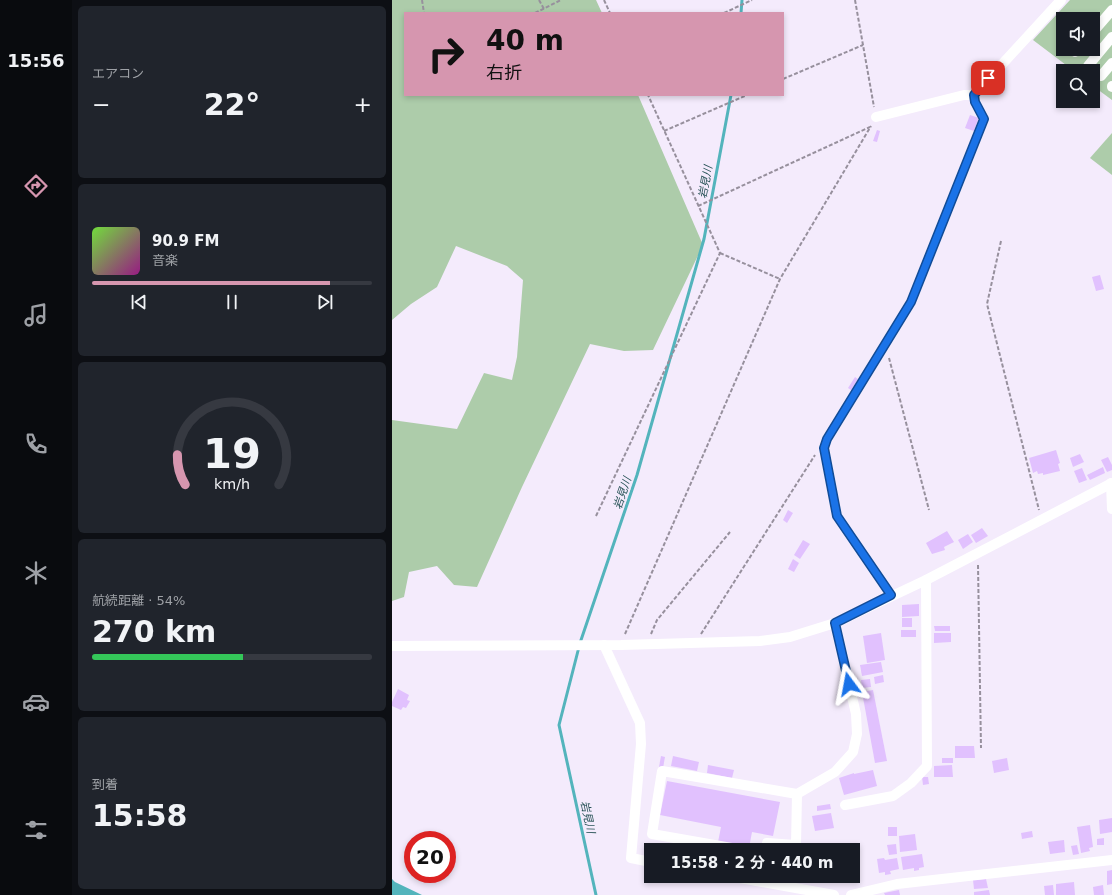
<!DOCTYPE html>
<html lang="ja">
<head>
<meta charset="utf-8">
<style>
	:root { --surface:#171b24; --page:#20242c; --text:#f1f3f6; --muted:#9ea1a6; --line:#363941; --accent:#d696af }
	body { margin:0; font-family:"DejaVu Sans","Noto Sans JP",sans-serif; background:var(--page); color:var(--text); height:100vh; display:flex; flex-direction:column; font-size:15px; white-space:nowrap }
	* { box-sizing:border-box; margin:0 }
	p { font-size:13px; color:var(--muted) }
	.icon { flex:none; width:22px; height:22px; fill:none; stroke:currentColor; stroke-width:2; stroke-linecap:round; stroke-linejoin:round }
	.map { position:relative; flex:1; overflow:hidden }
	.side { display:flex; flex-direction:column; gap:6px; padding:6px; background:#0d0f14; width:320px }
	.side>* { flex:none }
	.guide { position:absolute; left:12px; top:12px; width:380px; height:84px; border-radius:0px; box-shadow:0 2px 6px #0003; background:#d696af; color:#111; overflow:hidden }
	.fabs { position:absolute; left:664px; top:12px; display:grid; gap:8px }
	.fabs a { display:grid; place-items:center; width:44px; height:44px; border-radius:0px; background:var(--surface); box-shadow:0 2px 6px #0003; font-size:20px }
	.speed { position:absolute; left:12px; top:831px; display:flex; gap:8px; font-size:20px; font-weight:700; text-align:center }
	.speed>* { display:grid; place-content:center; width:52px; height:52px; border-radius:50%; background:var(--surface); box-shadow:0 2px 6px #0003; line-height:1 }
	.speed .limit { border:6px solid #d22; background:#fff; color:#111 }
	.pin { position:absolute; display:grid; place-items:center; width:34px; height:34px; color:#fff; margin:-17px; border-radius:8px; box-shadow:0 2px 6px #0006 }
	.me { position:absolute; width:44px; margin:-22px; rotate:347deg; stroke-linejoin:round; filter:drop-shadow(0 0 3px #0008) }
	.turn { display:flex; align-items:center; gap:14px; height:84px; padding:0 16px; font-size:18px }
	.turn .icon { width:52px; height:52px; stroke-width:2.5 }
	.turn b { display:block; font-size:28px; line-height:34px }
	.big { font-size:30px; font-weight:700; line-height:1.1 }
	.side .widget { flex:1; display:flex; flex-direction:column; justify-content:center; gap:6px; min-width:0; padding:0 14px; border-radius:6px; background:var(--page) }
	.side .dial { align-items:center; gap:0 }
	.dial svg { height:104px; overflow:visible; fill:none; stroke:var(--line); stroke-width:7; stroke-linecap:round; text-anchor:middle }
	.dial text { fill:var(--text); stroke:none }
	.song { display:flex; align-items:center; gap:12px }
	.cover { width:48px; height:48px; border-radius:6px; background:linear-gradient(135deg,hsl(100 70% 55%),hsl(310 70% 35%)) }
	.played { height:4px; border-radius:2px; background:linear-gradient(90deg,var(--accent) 85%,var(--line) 85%) }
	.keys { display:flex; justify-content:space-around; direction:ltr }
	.heat { display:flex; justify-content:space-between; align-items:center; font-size:22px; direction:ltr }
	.charge { height:6px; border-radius:3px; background:linear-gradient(90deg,#34c759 54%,var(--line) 0) }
	.trip { position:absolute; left:252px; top:843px; width:216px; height:40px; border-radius:0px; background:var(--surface); box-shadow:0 2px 6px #0003; font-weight:700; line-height:40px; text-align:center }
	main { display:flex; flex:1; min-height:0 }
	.menu { display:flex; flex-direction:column; width:72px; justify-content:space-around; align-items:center; background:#090b0e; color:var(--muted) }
	.menu .icon { width:28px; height:28px }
	.menu .selected { color:var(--accent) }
	.menu b { font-size:18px; color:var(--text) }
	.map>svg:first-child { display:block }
	.green { fill:#adccaa; fill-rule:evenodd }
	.water { fill:#53b4bc }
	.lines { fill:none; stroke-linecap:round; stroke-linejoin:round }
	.stream { stroke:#53b4bc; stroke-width:3 }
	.building { fill:#e1c1fe }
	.path { stroke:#97909d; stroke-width:2; stroke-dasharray:4 2; stroke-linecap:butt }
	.minor { stroke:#fff; stroke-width:10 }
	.route-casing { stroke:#114b97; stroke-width:10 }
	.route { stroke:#1a73e8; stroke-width:7 }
	.labels { text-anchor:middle; stroke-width:3.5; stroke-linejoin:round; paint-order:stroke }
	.water-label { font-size:11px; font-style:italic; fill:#285357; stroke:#f4ebfc }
</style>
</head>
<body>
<main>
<nav class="menu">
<b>15:56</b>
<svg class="icon selected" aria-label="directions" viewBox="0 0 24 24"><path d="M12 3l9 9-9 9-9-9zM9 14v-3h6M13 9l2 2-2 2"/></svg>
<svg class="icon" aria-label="music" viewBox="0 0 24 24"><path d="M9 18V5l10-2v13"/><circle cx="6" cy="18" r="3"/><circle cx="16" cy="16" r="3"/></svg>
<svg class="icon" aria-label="phone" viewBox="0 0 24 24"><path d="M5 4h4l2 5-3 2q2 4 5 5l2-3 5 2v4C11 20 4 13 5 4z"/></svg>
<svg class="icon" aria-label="climate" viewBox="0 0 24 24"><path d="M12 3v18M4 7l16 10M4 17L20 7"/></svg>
<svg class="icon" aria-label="car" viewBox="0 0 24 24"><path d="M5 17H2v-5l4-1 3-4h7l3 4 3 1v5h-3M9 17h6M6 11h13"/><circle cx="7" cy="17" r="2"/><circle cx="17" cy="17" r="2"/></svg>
<svg class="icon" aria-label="filters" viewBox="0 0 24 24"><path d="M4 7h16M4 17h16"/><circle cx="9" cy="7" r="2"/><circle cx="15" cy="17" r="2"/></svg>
</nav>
<section class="side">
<div class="widget"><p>エアコン</p>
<div class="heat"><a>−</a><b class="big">22°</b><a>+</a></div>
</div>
<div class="widget">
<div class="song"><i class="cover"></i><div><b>90.9 FM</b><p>音楽</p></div></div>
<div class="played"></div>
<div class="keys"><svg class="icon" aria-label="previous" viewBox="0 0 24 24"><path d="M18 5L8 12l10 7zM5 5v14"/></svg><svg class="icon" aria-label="pause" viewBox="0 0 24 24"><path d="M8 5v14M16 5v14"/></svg><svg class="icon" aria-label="next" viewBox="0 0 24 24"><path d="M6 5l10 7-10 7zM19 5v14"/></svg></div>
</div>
<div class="widget dial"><svg viewBox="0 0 100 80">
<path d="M14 69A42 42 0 1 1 86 69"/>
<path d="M14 69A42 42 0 0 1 8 46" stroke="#d696af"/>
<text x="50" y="56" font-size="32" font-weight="700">19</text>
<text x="50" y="72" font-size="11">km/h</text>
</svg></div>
<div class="widget"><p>航続距離 · 54%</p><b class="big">270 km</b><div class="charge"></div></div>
<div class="widget"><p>到着</p><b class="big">15:58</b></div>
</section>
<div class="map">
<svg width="720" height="895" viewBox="0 0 720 895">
	<rect width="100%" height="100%" fill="#f4ebfc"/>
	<!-- green -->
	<g class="green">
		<path d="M0 0H204L210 13H13V95H246L311 245 261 350 232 351 198 344 130 487 85 587 62 585 45 566 17 572 12 597 0 601V420L65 429 92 373 120 380 125 357 131 280 115 266 64 246 45 287 19 304 0 320Z"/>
		<path d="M678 0H720V100L701 86V71H682L641 40ZM671 19H701V49H671Z"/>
		<path d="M720 133V175L698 158Z"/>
	</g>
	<!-- water -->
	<path class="water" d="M0 879 3 882 30 895H0Z"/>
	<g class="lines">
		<!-- stream -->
		<g class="stream">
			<path d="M349 13 350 0"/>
			<path d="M204 895 167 725 188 643 245 475 312 239 339 95"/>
		</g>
	</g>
	<!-- building -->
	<g class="building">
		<path d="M578 115 587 118 582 131 573 128Z"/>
		<path d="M485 130 488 131 485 142 481 141Z"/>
		<path d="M708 275 712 289 704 291 700 277Z"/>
		<path d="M463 377 470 382 462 392 456 388Z"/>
		<path d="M664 450 668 463 666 464 668 471 651 475V473L646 474 645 471 641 473 637 458Z"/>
		<path d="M688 454 692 462 681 467 678 458Z"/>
		<path d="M716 457 720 465V470L715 472 709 460Z"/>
		<path d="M711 467 713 473 698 480 695 475Z"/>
		<path d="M690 468 695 480 687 483 682 471Z"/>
		<path d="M396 510 401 513 395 523 391 520Z"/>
		<path d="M590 528 596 536 584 543 579 535Z"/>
		<path d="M555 531 562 542 552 547 553 550 540 554 534 543Z"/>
		<path d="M576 534 581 542 571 549 566 540Z"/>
		<path d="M411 540 418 544 408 559 402 555Z"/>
		<path d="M401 559 407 563 402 572 396 569Z"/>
		<path d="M527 604V616L510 617V605Z"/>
		<rect x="510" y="618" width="10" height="9"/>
		<path d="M542 626H558V631H543Z"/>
		<rect x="509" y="630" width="15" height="7"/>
		<path d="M489 633 493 660 475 663 471 636Z"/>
		<path d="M542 633H559V642L542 643Z"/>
		<path d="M489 662 491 672 470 676 468 665Z"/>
		<path d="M491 675 492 682 483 684 482 677Z"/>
		<path d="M478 679 479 687 470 688 469 680Z"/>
		<path d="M6 689 17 695 15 700 18 701 14 708 11 707 9 710 0 706V702Z"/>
		<path d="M481 690 495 761 483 763 470 692Z"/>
		<path d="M563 746H582L583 758H563Z"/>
		<path d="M269 756 273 757 271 768 267 767Z"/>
		<path d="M281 756 307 762 305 771 279 766Z"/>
		<rect x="550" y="758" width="11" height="5"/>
		<path d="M615 758 617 770 602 773 600 761Z"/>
		<path d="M316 765 342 770 340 778 315 773Z"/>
		<path d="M560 765 561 777H542V766Z"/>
		<path d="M481 770 485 786 452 795 447 778 462 773V774Z"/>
		<path d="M530 777H536L537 784 531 785Z"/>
		<path d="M275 781 388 802 381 836 360 832 357 848 326 842 329 827 268 815Z"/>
		<path d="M438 804 439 809 425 811V806Z"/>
		<path d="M439 813 442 828 423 831 420 816Z"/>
		<path d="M720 818V832L708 834 707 820Z"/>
		<path d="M698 825 701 847 697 848 698 851 689 853 685 827Z"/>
		<rect x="496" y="827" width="9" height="9"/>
		<path d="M640 831 641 837 630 839 629 833Z"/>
		<path d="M523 834 525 850 508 852 507 836Z"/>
		<path d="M712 838V845H705V839Z"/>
		<path d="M672 840 673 852 658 854 656 842Z"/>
		<path d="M504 844 505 854 497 855 495 845Z"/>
		<path d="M685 845 687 854 681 855 679 846Z"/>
		<path d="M530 854 532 867 527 868V870L522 871V868L511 870 509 857Z"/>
		<path d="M492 858 493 860 505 858 507 869 498 871 499 874 493 875V872L487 873 485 859Z"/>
		<path d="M720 870V884L715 885V871Z"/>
		<path d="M403 876H414L413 880 403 878Z"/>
		<path d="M427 876H442V878H440V881L435 882V878L427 879Z"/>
		<path d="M594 879 596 888 582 889 581 880Z"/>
		<path d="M682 882 683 895H664V884Z"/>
		<path d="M661 885 662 895H653L652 886Z"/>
		<path d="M711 885 712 895H702L701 887Z"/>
		<path d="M507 890 508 895H493L492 893Z"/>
		<path d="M597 890 598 895H582V892Z"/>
	</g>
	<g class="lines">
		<!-- path -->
		<g class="path">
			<path d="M30 0 32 13"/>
			<path d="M147 0 152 9"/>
			<path d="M212 0 218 13"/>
			<path d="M463 0 482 107"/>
			<path d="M143 13 169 0"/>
			<path d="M332 13 360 0"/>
			<path d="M391 79 471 45"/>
			<path d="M272 131 355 95"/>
			<path d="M306 206 478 127"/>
			<path d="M609 241 595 304 647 510"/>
			<path d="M328 253 388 279"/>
			<path d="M497 358 537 510"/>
			<path d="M204 516 328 253 256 95"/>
			<path d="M586 565 589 748"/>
			<path d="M233 634 388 279 479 126"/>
			<path d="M259 634 265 620 338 532"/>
			<path d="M309 634 423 455"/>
		</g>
		<!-- minor -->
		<g class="minor">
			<path d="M701 32 720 10"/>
			<path d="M683 52 686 49"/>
			<path d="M696 66 720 37"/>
			<path d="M709 76 720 63"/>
			<path d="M720 87V86"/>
			<path d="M484 117 572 95H582"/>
			<path d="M719 483 720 509"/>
			<path d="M499 595 445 516 432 447 435 439 519 302 592 119 583 102 582 95 669 0"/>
			<path d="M212 645 248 723 249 744 239 858 259 862"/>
			<path d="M0 646 229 645 368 641 398 637 443 623 534 580 720 483"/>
			<path d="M453 805 501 796 519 783 535 766 534 580"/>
			<path d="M351 850 260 834 270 771 405 794 443 772 461 752 465 734 464 714 443 623"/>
			<path d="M374 850 375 843 404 845 405 794"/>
			<path d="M337 876 442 895"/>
			<path d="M459 895 505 884 720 860"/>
		</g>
	</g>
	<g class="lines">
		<!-- route casing -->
		<g class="route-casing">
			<path id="route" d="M457 684 443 623 499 595 445 516 432 448 435 439 519 302 592 119 583 102 582 95 596 78"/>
		</g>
		<!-- route -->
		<use href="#route" class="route"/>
	</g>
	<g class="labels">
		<!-- water labels -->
		<g class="water-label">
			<text transform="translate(313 182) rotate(-79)" y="4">岩見川</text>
			<text transform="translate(230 493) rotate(-71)" y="4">岩見川</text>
			<text transform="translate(196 817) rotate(78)" y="4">岩見川</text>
		</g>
	</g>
</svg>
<div class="fabs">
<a><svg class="icon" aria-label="sound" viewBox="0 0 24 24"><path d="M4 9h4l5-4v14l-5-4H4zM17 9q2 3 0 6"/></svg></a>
<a><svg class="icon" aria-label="search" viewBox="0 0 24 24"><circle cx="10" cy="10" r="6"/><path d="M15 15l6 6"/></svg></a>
</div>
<div class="speed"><div class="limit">20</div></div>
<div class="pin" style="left:596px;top:78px;background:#d93025"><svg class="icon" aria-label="arrive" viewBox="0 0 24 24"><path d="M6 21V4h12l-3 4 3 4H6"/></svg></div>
<svg class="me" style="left:457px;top:684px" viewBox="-20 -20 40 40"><path d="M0-17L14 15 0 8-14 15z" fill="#1a73e8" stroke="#fff" stroke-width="4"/></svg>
<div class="trip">15:58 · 2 分 · 440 m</div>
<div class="guide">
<div class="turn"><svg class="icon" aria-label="right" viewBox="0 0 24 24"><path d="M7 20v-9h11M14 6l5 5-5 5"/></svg><div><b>40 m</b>右折</div></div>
</div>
</div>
</main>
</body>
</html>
